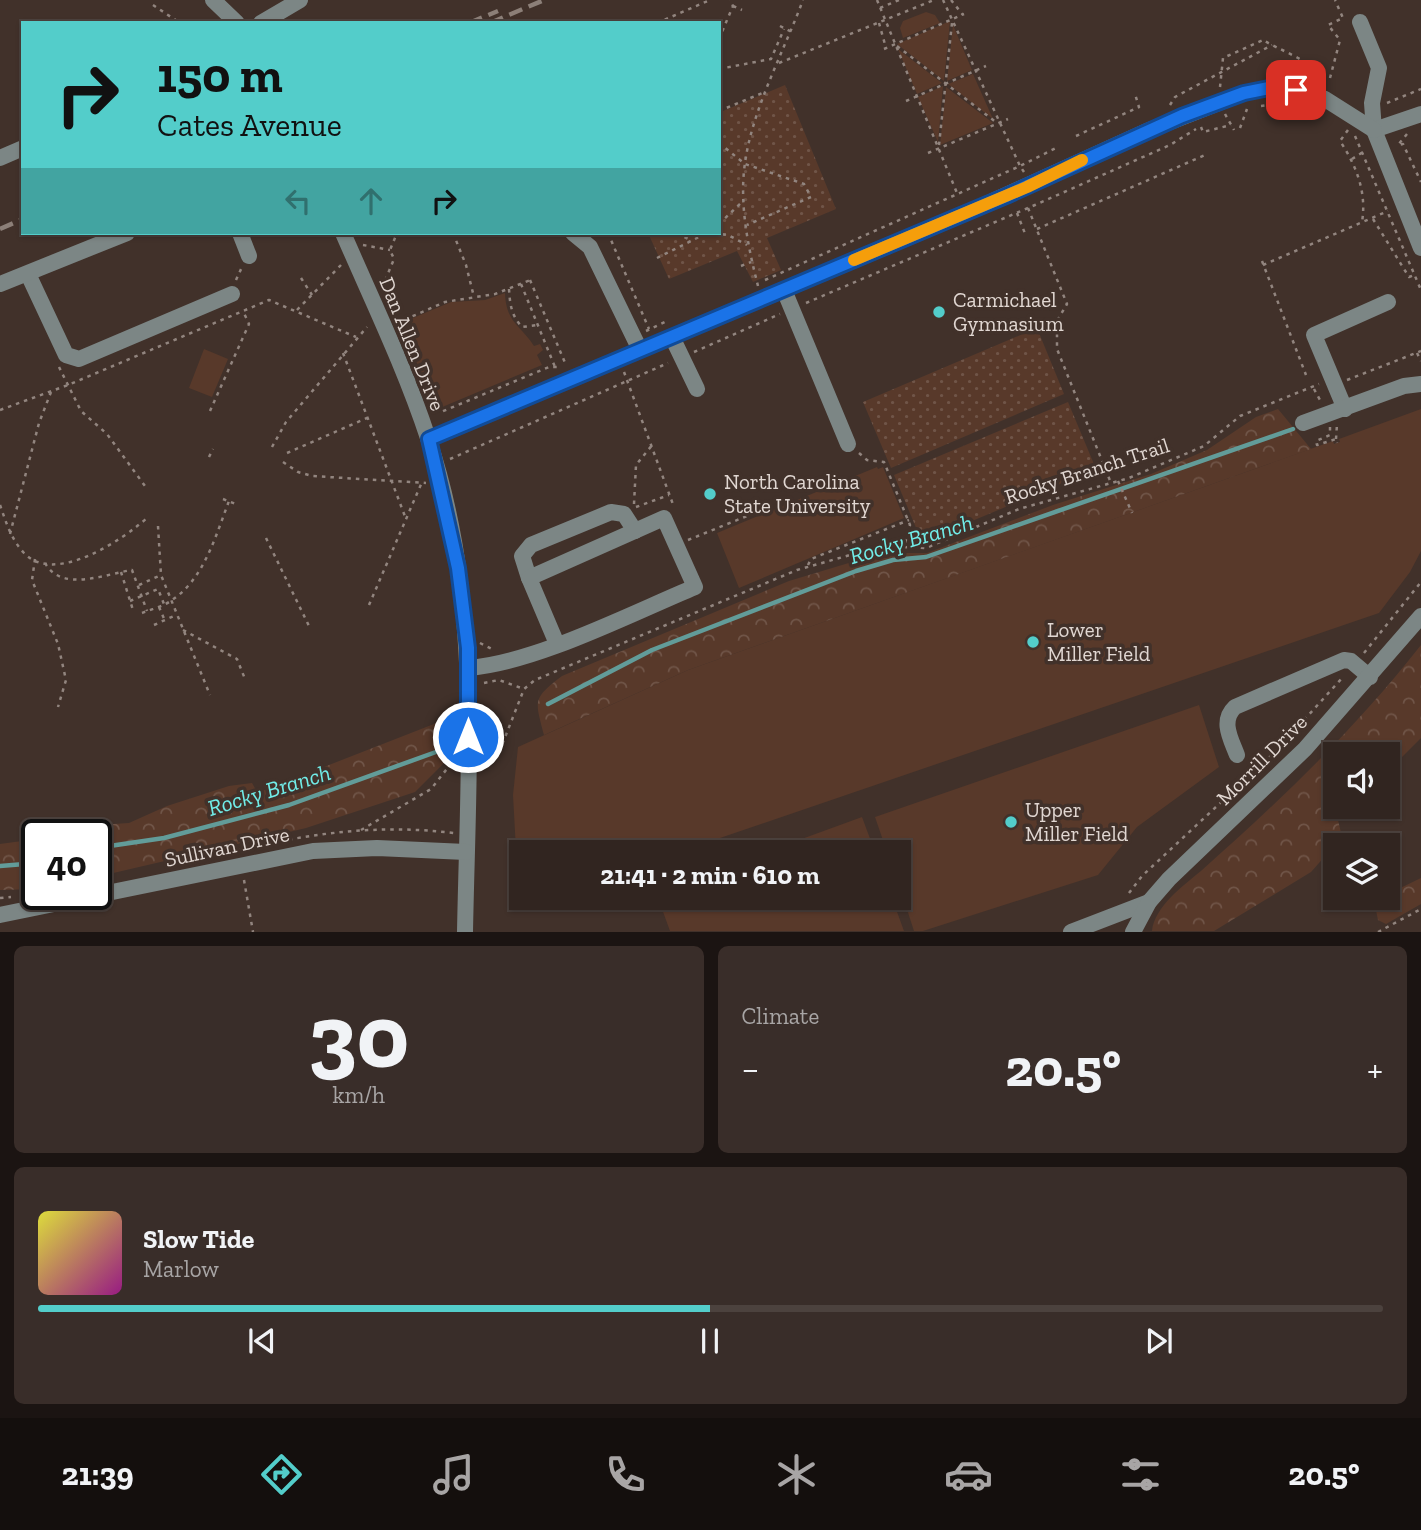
<!DOCTYPE html>
<html lang="en">
<head>
<meta charset="utf-8">
<style>
	:root { --surface:#312520; --page:#392d29; --text:#f1f3f6; --muted:#a8a5a5; --line:#4c423e; --accent:#53cdca }
	body { margin:0; font-family:"Zilla Slab",serif; background:var(--page); color:var(--text); height:100vh; display:flex; flex-direction:column; font-size:26px; white-space:nowrap }
	* { box-sizing:border-box; margin:0 }
	p { font-size:23px; color:var(--muted) }
	.icon { flex:none; width:38px; height:38px; fill:none; stroke:currentColor; stroke-width:2; stroke-linecap:round; stroke-linejoin:round }
	.map { position:relative; height:932px; overflow:hidden }
	.side { display:flex; flex-direction:column; gap:14px; padding:14px; background:#1b1412; flex:1 }
	.side>* { flex:none }
	.guide { position:absolute; left:21px; top:21px; width:700px; height:214px; border-radius:0px; box-shadow:0 2px 5px #0004,0 0 0 2px var(--line); background:#53cdca; color:#111; overflow:hidden }
	.fabs { position:absolute; left:1323px; top:742px; display:grid; gap:14px }
	.fabs a { display:grid; place-items:center; width:77px; height:77px; border-radius:0px; background:var(--surface); box-shadow:0 2px 5px #0004,0 0 0 2px var(--line); font-size:35px }
	.speed { position:absolute; left:21px; top:819px; display:flex; gap:14px; font-size:35px; font-weight:700; text-align:center }
	.speed>* { display:grid; place-content:center; width:91px; height:91px; border-radius:50%; background:var(--surface); box-shadow:0 2px 5px #0004,0 0 0 2px var(--line); line-height:1 }
	.speed .limit { border:4px solid #111; border-radius:10px; background:#fff; color:#111 }
	.pin { position:absolute; display:grid; place-items:center; width:60px; height:60px; color:#fff; margin:-30px; border-radius:14px; box-shadow:0 4px 10px #0006 }
	.me { position:absolute; width:77px; margin:-38px; rotate:0deg; stroke-linejoin:round; filter:drop-shadow(0 0 5px #0008) }
	.turn { display:flex; align-items:center; gap:24px; height:147px; padding:0 21px; font-size:32px }
	.turn .icon { width:91px; height:91px; stroke-width:2.5 }
	.turn b { display:block; font-size:49px; line-height:60px }
	.lanes { display:flex; align-items:center; height:66px; padding:0 21px; background:#0003; justify-content:center; gap:35px; direction:ltr }
	.lanes .off { opacity:.35 }
	.big { font-size:52px; font-weight:700; line-height:1.1 }
	.side .card { flex:1; display:flex; flex-direction:column; justify-content:center; gap:10px; min-width:0; padding:0 24px; border-radius:10px; background:var(--page) }
	.side .dial { align-items:center; gap:0 }
	.dial b { font-size:91px; line-height:1 }
	.song { display:flex; align-items:center; gap:21px }
	.cover { width:84px; height:84px; border-radius:10px; background:linear-gradient(135deg,hsl(60 70% 55%),hsl(310 70% 35%)) }
	.played { height:7px; border-radius:4px; background:linear-gradient(90deg,var(--accent) 50%,var(--line) 50%) }
	.keys { display:flex; justify-content:space-around; direction:ltr }
	.heat { display:flex; justify-content:space-between; align-items:center; font-size:38px; direction:ltr }
	.side .tiles { flex:1; display:grid; gap:14px; grid-template-columns:1fr 1fr }
	.card:last-child { grid-column:span 2 }
	.trip { position:absolute; left:509px; top:840px; width:402px; height:70px; border-radius:0px; background:var(--surface); box-shadow:0 2px 5px #0004,0 0 0 2px var(--line); font-weight:700; line-height:70px; text-align:center }
	.tabs { display:flex; height:112px; justify-content:space-around; align-items:center; background:#140f0d; color:var(--muted) }
	.tabs .icon { width:49px; height:49px }
	.tabs .selected { color:var(--accent) }
	.tabs b { font-size:32px; color:var(--text) }
	.map>svg:first-child { display:block }
	.grass { fill:#58392a }
	.forest { fill:url(#forest-crowns) }
	.park { fill:url(#park-dots) }
	.lines { fill:none; stroke-linecap:round; stroke-linejoin:round }
	.stream { stroke:#629c99; stroke-width:4.5 }
	.path { stroke:#92857f; stroke-width:2.5; stroke-dasharray:3.5 5; stroke-linecap:butt }
	.minor { stroke:#7c8685; stroke-width:16 }
	.rail { stroke:#8c7f78; stroke-width:4.5; stroke-dasharray:14 7; stroke-linecap:butt }
	.route-casing { stroke:#114b97; stroke-width:18 }
	.route { stroke:#1a73e8; stroke-width:12 }
	.slow { stroke:#f59e0b; stroke-width:12 }
	.poi-dot { fill:#53cdca; stroke:#41312a; stroke-width:2.5 }
	.labels { text-anchor:middle; stroke-width:7; stroke-linejoin:round; paint-order:stroke }
	.poi-label { font-size:21px; fill:#e1d7d2; stroke:#41312a; text-anchor:start }
	.street-label { font-size:21px; fill:#e1d7d2; stroke:#41312a }
	.water-label { font-size:23px; font-style:italic; fill:#71ede9; stroke:#41312a }
</style>
</head>
<body>
<div class="map">
<svg width="1421" height="932" viewBox="0 0 1421 932">
	<defs>
		<pattern id="forest-crowns" width="20" height="18" patternUnits="userSpaceOnUse" patternTransform="scale(1.75)"><rect width="20" height="18" fill="#58392a"/><path d="M2 6a3 3 0 1 1 6 0M12 15a3 3 0 1 1 6 0" fill="none" stroke="#705548"/></pattern>
		<pattern id="park-dots" width="8" height="8" patternUnits="userSpaceOnUse" patternTransform="scale(1.75)"><rect width="8" height="8" fill="#58392a"/><path d="M2 2h.1M6 6h.1" fill="none" stroke="#705548" stroke-width="1.8" stroke-linecap="round"/></pattern>
	</defs>
	<rect width="100%" height="100%" fill="#41312a"/>
	<!-- grass -->
	<g class="grass">
		<path d="M926 12 935 15 940 23 903 38 900 28 903 21Z"/>
		<path d="M950 21 944 81 897 44Z"/>
		<path d="M953 25 972 70 947 81Z"/>
		<path d="M898 49 942 83 917 94Z"/>
		<path d="M973 74 993 119 948 84Z"/>
		<path d="M943 86 938 142 918 97Z"/>
		<path d="M946 87 993 123 940 145Z"/>
		<path d="M505 293C506 323 521 325 534 346L540 344 543 350 537 355 542 365 440 408 434 407 401 323 451 302 485 300Z"/>
		<path d="M204 349 228 359 212 397 189 388Z"/>
		<path d="M1421 409V551L1410 572 1379 613 679 852H522V898H542L519 905 513 795 518 747 688 670 1333 441 1334 444 1340 442 1339 439Z"/>
		<path d="M877 467 878 469 883 467 904 518 739 588 717 533Z"/>
		<path d="M1199 705 1219 767 1137 827 1098 875 923 931H914L900 888V852H887L875 817Z"/>
		<path d="M862 817 875 852H766Z"/>
		<path d="M658 898H892L904 931H670Z"/>
	</g>
	<!-- forest -->
	<g class="forest">
		<path d="M1278 409 1311 449 688 670 544 735C535 700 532 699 562 676L789 581 882 553H927L1053 505 1151 474 1207 450 1256 417Z"/>
		<path d="M1421 645V738L1388 771V754H1335V807H1351L1338 820 1342 837 1311 872 1214 931H1152C1155 906 1183 886 1201 871 1280 801 1356 728 1421 645Z"/>
		<path d="M450 711 448 759 415 792 306 828 96 877V835H50L68 827 129 823 167 806 229 786 252 783 257 792 265 790 434 724Z"/>
		<path d="M37 839V889L0 890V844Z"/>
		<path d="M1421 878V904L1386 924 1378 920 1376 910 1381 898H1388V894Z"/>
	</g>
	<!-- park -->
	<g class="park">
		<path d="M785 85 836 209 767 238 781 270 753 282 737 251 669 279 648 233H719V120L723 111Z"/>
		<path d="M1037 328 1064 394 891 468 863 402Z"/>
		<path d="M1068 402 1096 469 922 542 894 475Z"/>
	</g>
	<g class="lines">
		<!-- stream -->
		<g class="stream">
			<path d="M548 704 652 650 856 571 893 560 926 557 1293 429"/>
			<path d="M96 848 164 838 289 805 447 748"/>
			<path d="M0 866 37 863"/>
		</g>
		<!-- path -->
		<g class="path">
			<path d="M877 0 957 193"/>
			<path d="M951 0 963 15"/>
			<path d="M153 5 180 23"/>
			<path d="M733 6 742 10"/>
			<path d="M880 8 899 0"/>
			<path d="M657 23 710 0"/>
			<path d="M879 23 886 48"/>
			<path d="M780 26 792 32"/>
			<path d="M719 39 733 6 730 0"/>
			<path d="M897 46 997 123"/>
			<path d="M884 49 964 14"/>
			<path d="M779 63 934 0"/>
			<path d="M719 69 771 59 784 29"/>
			<path d="M1330 78 1340 40 1328 25 1343 18 1335 0"/>
			<path d="M1220 87 1223 58 1263 40C1279 50 1305 58 1316 72"/>
			<path d="M906 101 986 66"/>
			<path d="M1387 103 1421 89"/>
			<path d="M1170 105 1175 97 1272 45"/>
			<path d="M1261 106 1279 104"/>
			<path d="M719 111 765 92"/>
			<path d="M1225 114 1234 130"/>
			<path d="M1201 127 1203 132 1231 125"/>
			<path d="M1240 128 1247 109"/>
			<path d="M1348 130 1340 141C1356 165 1367 192 1362 222"/>
			<path d="M1407 134 1398 145 1403 144 1421 182"/>
			<path d="M1076 136 1139 107 1135 94"/>
			<path d="M1355 136 1421 290"/>
			<path d="M719 143 745 164 804 184 811 197 747 225"/>
			<path d="M939 145 952 23"/>
			<path d="M928 153 1008 119"/>
			<path d="M1352 159 1363 152"/>
			<path d="M1024 172 1020 166 1058 147"/>
			<path d="M1028 208 1067 304 1057 321V349L1111 483"/>
			<path d="M1017 213 1026 236"/>
			<path d="M1373 219 1409 277 1414 275"/>
			<path d="M719 224 744 200"/>
			<path d="M1037 229 1205 155"/>
			<path d="M453 233 466 265 474 297"/>
			<path d="M608 233 649 329"/>
			<path d="M677 233 690 240"/>
			<path d="M714 233 728 235 747 245"/>
			<path d="M363 245 390 250"/>
			<path d="M657 258 707 233"/>
			<path d="M1262 261 1306 375"/>
			<path d="M1263 265 1388 211"/>
			<path d="M741 266 751 262"/>
			<path d="M301 278 312 295"/>
			<path d="M236 280 242 267"/>
			<path d="M530 280 566 365"/>
			<path d="M765 280 1020 166 943 0"/>
			<path d="M521 284 555 367"/>
			<path d="M758 286C748 247 739 203 745 163 752 110 784 51 803 0"/>
			<path d="M382 288 394 259 390 250 397 233"/>
			<path d="M509 289C510 304 511 315 522 327L538 325"/>
			<path d="M806 303 1035 205 1170 145 1196 129"/>
			<path d="M297 310 341 265"/>
			<path d="M397 323 445 302 495 294 533 279"/>
			<path d="M646 331 665 322"/>
			<path d="M694 352 780 314"/>
			<path d="M343 353 406 519"/>
			<path d="M1417 353 1421 361"/>
			<path d="M59 367 81 411 107 434 145 486"/>
			<path d="M624 372 674 507"/>
			<path d="M1347 380 1421 351"/>
			<path d="M1314 389 1320 400"/>
			<path d="M0 410 68 385 269 300 356 337"/>
			<path d="M435 410 441 412 549 367H559"/>
			<path d="M210 411 249 324 243 311"/>
			<path d="M1330 427V435L1316 441 1317 445 1336 439 1337 443"/>
			<path d="M1336 439 1337 424"/>
			<path d="M272 447 286 422 367 327"/>
			<path d="M287 453 367 418"/>
			<path d="M859 453 867 460 884 462 910 525 904 547"/>
			<path d="M209 457 213 449"/>
			<path d="M450 459 668 363"/>
			<path d="M283 462 298 472 312 476 426 483"/>
			<path d="M1118 481 1132 513"/>
			<path d="M223 499 238 505"/>
			<path d="M634 504 636 465 653 444"/>
			<path d="M0 505C6 522 11 539 24 553 55 586 124 539 148 517"/>
			<path d="M636 507 669 495"/>
			<path d="M158 526 161 575 210 695"/>
			<path d="M10 534 39 423 51 392"/>
			<path d="M266 538 310 628"/>
			<path d="M688 540 747 516"/>
			<path d="M35 559 32 580 58 644 66 680 58 707"/>
			<path d="M45 563C62 593 105 574 132 570L147 611"/>
			<path d="M808 565 811 559 909 520"/>
			<path d="M121 572 133 610"/>
			<path d="M139 585 161 575"/>
			<path d="M130 601 158 589 164 604"/>
			<path d="M369 605 422 482"/>
			<path d="M159 607 165 621"/>
			<path d="M142 613C152 609 164 606 172 600 204 579 216 535 229 501"/>
			<path d="M154 625 176 615"/>
			<path d="M183 630 237 659 245 679"/>
			<path d="M480 643 492 649"/>
			<path d="M1364 653 1421 582"/>
			<path d="M484 683 499 680 524 689"/>
			<path d="M484 758 493 757 500 750 524 689 535 680 797 570 882 546 926 548 1019 509 1129 478 1204 446 1240 416 1319 384"/>
			<path d="M361 830 431 789 454 760"/>
			<path d="M239 850C312 833 378 824 454 833"/>
			<path d="M244 880 253 932"/>
			<path d="M1129 893 1142 876 1276 751 1343 677"/>
			<path d="M0 898 11 897"/>
			<path d="M1378 932 1421 909"/>
		</g>
		<!-- minor -->
		<g class="minor">
			<path d="M213 0 237 23"/>
			<path d="M1360 22 1379 68 1372 103 1374 130 1421 248"/>
			<path d="M261 23 300 0"/>
			<path d="M1374 130 1421 114"/>
			<path d="M0 158 23 148"/>
			<path d="M240 233 249 256"/>
			<path d="M343 233C372 300 405 368 428 438 482 597 468 767 465 932"/>
			<path d="M573 233 590 247 640 350"/>
			<path d="M28 274 66 355 79 359 232 294"/>
			<path d="M0 284 127 233"/>
			<path d="M784 290 848 444"/>
			<path d="M672 337 697 389"/>
			<path d="M1345 409 1314 335 1388 302"/>
			<path d="M1303 423 1404 386 1421 384"/>
			<path d="M429 439 964 214 1147 131 1244 93 1269 88 1296 90 1325 99 1374 130"/>
			<path d="M529 578 522 556 531 545 611 512 624 514 635 531"/>
			<path d="M468 668C535 663 630 614 695 587L664 518 529 578 557 644"/>
			<path d="M1237 755C1231 739 1220 721 1235 707L1344 660 1351 661 1370 677"/>
			<path d="M0 915 313 851 377 848 466 852"/>
			<path d="M1071 932 1149 902"/>
			<path d="M1133 932 1149 902 1169 879 1305 749 1421 616"/>
		</g>
		<!-- rail -->
		<g class="rail">
			<path d="M469 23 498 11"/>
			<path d="M490 23 544 0"/>
			<path d="M0 229 23 219"/>
		</g>
	</g>
	<g class="lines">
		<!-- route casing -->
		<g class="route-casing">
			<path id="route" d="M468 737V648L458 568 429 439 1006 196 1182 116 1244 93 1269 88 1296 90"/>
		</g>
		<!-- route -->
		<use href="#route" class="route"/>
		<!-- slow -->
		<path class="slow" d="M854 260 1027 187 1082 160"/>
	</g>
	<!-- markers -->
	<g class="poi-dot">
		<circle cx="939" cy="312" r="7"/>
		<circle cx="710" cy="494" r="7"/>
		<circle cx="1033" cy="642" r="7"/>
		<circle cx="1011" cy="822" r="7"/>
	</g>
	<g class="labels">
		<!-- poi labels -->
		<g class="poi-label">
			<text x="953" y="307">Carmichael<tspan x="953" dy="24">Gymnasium</tspan></text>
			<text x="724" y="489">North Carolina<tspan x="724" dy="24">State University</tspan></text>
			<text x="1047" y="637">Lower<tspan x="1047" dy="24">Miller Field</tspan></text>
			<text x="1025" y="817">Upper<tspan x="1025" dy="24">Miller Field</tspan></text>
		</g>
		<!-- street labels -->
		<g class="street-label">
			<text transform="translate(412 344) rotate(68)" y="7">Dan Allen Drive</text>
			<text transform="translate(1087 471) rotate(-18)" y="7">Rocky Branch Trail</text>
			<text transform="translate(1262 760) rotate(-45)" y="7">Morrill Drive</text>
			<text transform="translate(227 847) rotate(-12)" y="7">Sullivan Drive</text>
		</g>
		<!-- water labels -->
		<g class="water-label">
			<text transform="translate(911 539) rotate(-16)" y="8">Rocky Branch</text>
			<text transform="translate(269 790) rotate(-17)" y="8">Rocky Branch</text>
		</g>
	</g>
</svg>
<div class="fabs">
<a><svg class="icon" aria-label="sound" viewBox="0 0 24 24"><path d="M4 9h4l5-4v14l-5-4H4zM17 9q2 3 0 6"/></svg></a>
<a><svg class="icon" aria-label="layers" viewBox="0 0 24 24"><path d="M12 4l9 5-9 5-9-5zM3 14l9 5 9-5"/></svg></a>
</div>
<div class="speed"><div class="limit">40</div></div>
<div class="pin" style="left:1296px;top:90px;background:#d93025"><svg class="icon" aria-label="arrive" viewBox="0 0 24 24"><path d="M6 21V4h12l-3 4 3 4H6"/></svg></div>
<svg class="me" style="left:468px;top:737px" viewBox="-20 -20 40 40"><circle r="17" fill="#1a73e8" stroke="#fff" stroke-width="3"/><path d="M0-11L8 9 0 5-8 9z" fill="#fff"/></svg>
<div class="trip">21:41 · 2 min · 610 m</div>
<div class="guide">
<div class="turn"><svg class="icon" aria-label="right" viewBox="0 0 24 24"><path d="M7 20v-9h11M14 6l5 5-5 5"/></svg><div><b>150 m</b>Cates Avenue</div></div>
<div class="lanes"><svg class="icon off" aria-label="left" viewBox="0 0 24 24"><path d="M17 20v-9H6M10 6l-5 5 5 5"/></svg><svg class="icon off" aria-label="ahead" viewBox="0 0 24 24"><path d="M12 20V5M6 11l6-6 6 6"/></svg><svg class="icon" aria-label="right" viewBox="0 0 24 24"><path d="M7 20v-9h11M14 6l5 5-5 5"/></svg></div>
</div>
</div>
<section class="side">
<div class="tiles">
<div class="card dial"><b>30</b><p>km/h</p></div>
<div class="card"><p>Climate</p>
<div class="heat"><a>−</a><b class="big">20.5°</b><a>+</a></div>
</div>
<div class="card">
<div class="song"><i class="cover"></i><div><b>Slow Tide</b><p>Marlow</p></div></div>
<div class="played"></div>
<div class="keys"><svg class="icon" aria-label="previous" viewBox="0 0 24 24"><path d="M18 5L8 12l10 7zM5 5v14"/></svg><svg class="icon" aria-label="pause" viewBox="0 0 24 24"><path d="M8 5v14M16 5v14"/></svg><svg class="icon" aria-label="next" viewBox="0 0 24 24"><path d="M6 5l10 7-10 7zM19 5v14"/></svg></div>
</div>
</div>
</section>
<nav class="tabs">
<b>21:39</b>
<svg class="icon selected" aria-label="directions" viewBox="0 0 24 24"><path d="M12 3l9 9-9 9-9-9zM9 14v-3h6M13 9l2 2-2 2"/></svg>
<svg class="icon" aria-label="music" viewBox="0 0 24 24"><path d="M9 18V5l10-2v13"/><circle cx="6" cy="18" r="3"/><circle cx="16" cy="16" r="3"/></svg>
<svg class="icon" aria-label="phone" viewBox="0 0 24 24"><path d="M5 4h4l2 5-3 2q2 4 5 5l2-3 5 2v4C11 20 4 13 5 4z"/></svg>
<svg class="icon" aria-label="climate" viewBox="0 0 24 24"><path d="M12 3v18M4 7l16 10M4 17L20 7"/></svg>
<svg class="icon" aria-label="car" viewBox="0 0 24 24"><path d="M5 17H2v-5l4-1 3-4h7l3 4 3 1v5h-3M9 17h6M6 11h13"/><circle cx="7" cy="17" r="2"/><circle cx="17" cy="17" r="2"/></svg>
<svg class="icon" aria-label="filters" viewBox="0 0 24 24"><path d="M4 7h16M4 17h16"/><circle cx="9" cy="7" r="2"/><circle cx="15" cy="17" r="2"/></svg>
<b>20.5°</b>
</nav>
</body>
</html>
